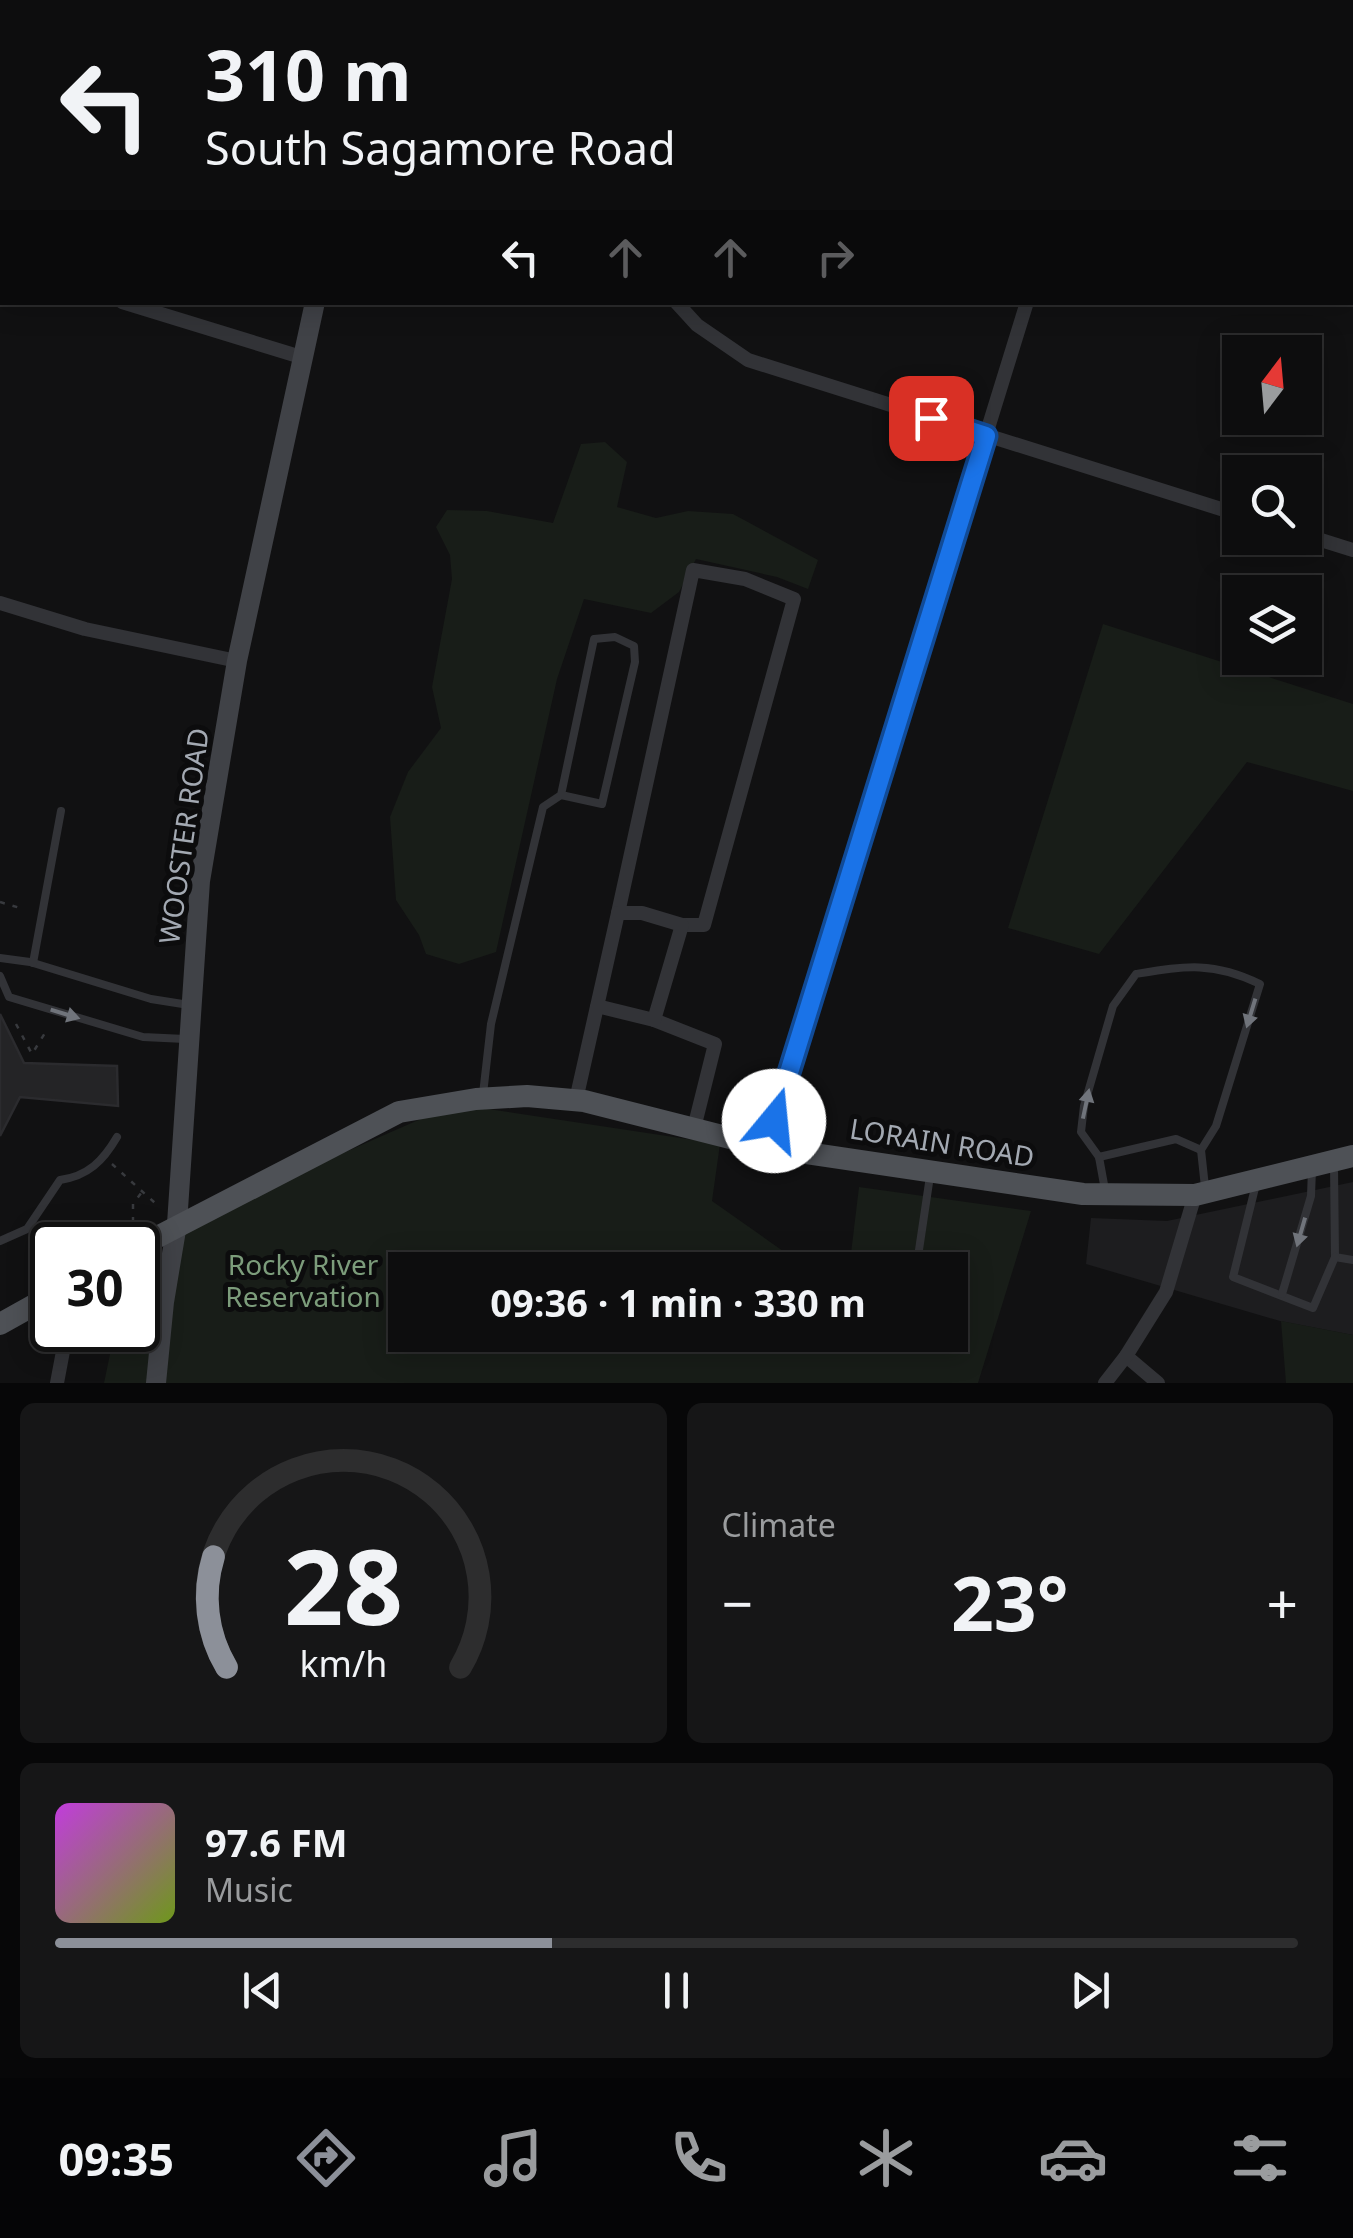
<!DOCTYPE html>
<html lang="en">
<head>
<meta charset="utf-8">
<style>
	:root { --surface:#0d0d0e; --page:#161617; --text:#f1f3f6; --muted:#9a9c9e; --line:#2d2d2e; --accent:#8c9099 }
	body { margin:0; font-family:"Noto Sans",sans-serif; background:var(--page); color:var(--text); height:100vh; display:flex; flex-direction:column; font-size:38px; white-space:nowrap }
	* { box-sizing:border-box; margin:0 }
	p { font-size:32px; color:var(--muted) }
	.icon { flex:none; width:55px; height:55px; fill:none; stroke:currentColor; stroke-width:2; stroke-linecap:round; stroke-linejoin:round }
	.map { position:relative; height:1383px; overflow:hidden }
	.side { display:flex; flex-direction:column; gap:20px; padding:20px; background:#070708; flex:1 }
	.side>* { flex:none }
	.banner { position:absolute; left:0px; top:0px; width:1355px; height:305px; box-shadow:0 5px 25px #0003,0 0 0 2px var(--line); background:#0d0d0e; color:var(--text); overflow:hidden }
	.needle { width:65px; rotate:16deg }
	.buttons { position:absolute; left:1222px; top:335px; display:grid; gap:20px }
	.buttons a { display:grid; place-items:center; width:100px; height:100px; border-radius:0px; background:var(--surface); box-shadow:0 5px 25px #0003,0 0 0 2px var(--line); font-size:50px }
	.speed { position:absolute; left:30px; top:1222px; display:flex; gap:20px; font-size:50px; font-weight:700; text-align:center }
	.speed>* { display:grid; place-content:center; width:130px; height:130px; border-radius:50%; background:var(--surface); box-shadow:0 5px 25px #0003,0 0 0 2px var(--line); line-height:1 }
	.speed .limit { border:5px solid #111; border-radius:15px; background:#fff; color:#111 }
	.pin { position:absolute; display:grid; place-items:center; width:85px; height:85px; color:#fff; margin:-42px; border-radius:20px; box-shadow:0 5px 15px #0006 }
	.me { position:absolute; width:110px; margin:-55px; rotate:17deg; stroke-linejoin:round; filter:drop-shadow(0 0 8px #0008) }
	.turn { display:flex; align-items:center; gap:35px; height:210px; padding:0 40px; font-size:45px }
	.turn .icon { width:130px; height:130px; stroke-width:2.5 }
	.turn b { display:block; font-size:70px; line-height:85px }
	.lanes { display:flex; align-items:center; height:95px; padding:0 40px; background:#0003; justify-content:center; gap:50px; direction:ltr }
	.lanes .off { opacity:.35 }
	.big { font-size:75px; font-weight:700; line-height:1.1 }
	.side .tile { flex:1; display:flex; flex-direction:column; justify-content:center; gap:15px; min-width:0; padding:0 35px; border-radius:15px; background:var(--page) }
	.side .dial { align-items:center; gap:0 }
	.dial svg { height:260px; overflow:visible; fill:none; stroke:var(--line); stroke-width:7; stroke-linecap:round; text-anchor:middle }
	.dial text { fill:var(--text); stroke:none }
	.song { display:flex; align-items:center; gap:30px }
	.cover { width:120px; height:120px; border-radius:15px; background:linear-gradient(135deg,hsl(290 70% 55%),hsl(80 70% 35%)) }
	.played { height:10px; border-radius:5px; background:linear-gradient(90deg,var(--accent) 40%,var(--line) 40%) }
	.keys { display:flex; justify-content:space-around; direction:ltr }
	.heat { display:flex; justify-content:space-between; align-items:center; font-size:55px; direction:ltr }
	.side .tiles { flex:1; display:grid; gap:20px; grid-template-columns:1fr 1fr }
	.tile:last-child { grid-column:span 2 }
	.trip { position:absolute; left:388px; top:1252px; width:580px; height:100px; border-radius:0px; background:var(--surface); box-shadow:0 5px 25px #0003,0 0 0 2px var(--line); font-weight:700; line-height:100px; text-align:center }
	.tab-bar { display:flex; height:160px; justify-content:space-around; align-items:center; background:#050506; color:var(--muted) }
	.tab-bar .icon { width:70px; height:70px }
	.tab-bar .on { color:var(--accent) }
	.tab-bar b { font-size:45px; color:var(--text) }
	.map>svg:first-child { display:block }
	.built { fill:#1d1d1f }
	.green { fill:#181d18 }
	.building { fill:#242426; stroke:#2b2b2e; stroke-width:2.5 }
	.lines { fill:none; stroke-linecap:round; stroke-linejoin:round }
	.path { stroke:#383a3e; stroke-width:2.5; stroke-dasharray:5 8; stroke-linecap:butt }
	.lane { stroke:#323337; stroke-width:8 }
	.street { stroke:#323337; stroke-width:14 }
	.secondary { stroke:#404247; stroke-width:20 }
	.primary { stroke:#4e5156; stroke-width:22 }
	.oneway { fill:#70747b }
	.route-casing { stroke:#114b97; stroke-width:25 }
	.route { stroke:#1a73e8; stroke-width:18 }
	.labels { text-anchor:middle; stroke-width:10; stroke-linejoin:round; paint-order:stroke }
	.street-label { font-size:28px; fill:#a3a9b2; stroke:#0c0c0d }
	.park-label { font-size:28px; fill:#7c9c7b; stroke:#0c0c0d }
</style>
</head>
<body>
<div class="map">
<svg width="1353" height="1383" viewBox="0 0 1353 1383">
	<rect width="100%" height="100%" fill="#111112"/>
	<!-- built -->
	<path class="built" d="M1353 1182V1335L1280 1321 1086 1264 1091 1218 1167 1221Z"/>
	<!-- green -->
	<g class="green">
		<path d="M605 442 627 462 617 507 656 518 688 511 733 514 818 560 808 589 777 577 696 559 679 592 651 613 584 599 557 679 496 952 459 964 426 954 419 935 396 900 390 817 408 772 441 728 432 687 452 579 450 555 436 527 447 510 487 511 553 523 581 444Z"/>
		<path d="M1103 624 1353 704V791L1247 762 1099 954 1008 928Z"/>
		<path d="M455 1104 720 1144 712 1201 810 1270H405V1335H950V1270H849L859 1187 1031 1211 978 1383H104L115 1330H138V1295L173 1275 179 1225Z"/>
		<path d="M1281 1321 1353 1335V1383H1286Z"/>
	</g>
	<!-- building -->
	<path class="building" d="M0 1014 24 1063 117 1066 118 1106 20 1097 0 1136Z"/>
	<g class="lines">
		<!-- path -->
		<g class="path">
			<path d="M0 902 20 908"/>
			<path d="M16 1024 32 1054 45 1033"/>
			<path d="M112 1164 155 1203"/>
			<path d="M133 1222V1204L142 1192"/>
		</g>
		<!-- lane -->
		<g class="lane">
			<path d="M0 958 30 962 151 999 189 1005"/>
			<path d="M33 963 61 811"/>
			<path d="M0 976 9 997 143 1037 185 1039"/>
			<path d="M483 1094 491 1024 543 807 561 795 594 639 615 637 634 646 635 662 602 804 561 795"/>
			<path d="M1099 1157 1176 1139 1201 1150"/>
			<path d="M1334 1165 1335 1257 1353 1260"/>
			<path d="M1256 1184 1233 1277 1313 1308 1335 1257"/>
			<path d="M1105 1190 1099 1157 1081 1132 1084 1106 1113 1006 1136 974C1185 966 1213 961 1260 984L1216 1126 1201 1150 1205 1187"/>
			<path d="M0 1241 27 1229 60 1180C88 1176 103 1161 117 1137"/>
			<path d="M916 1270 930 1176"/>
			<path d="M1282 1294 1311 1196 1312 1169"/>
		</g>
		<!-- street -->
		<g class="street">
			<path d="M403 0 411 2"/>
			<path d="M531 0 539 2"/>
			<path d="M633 2 634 0"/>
			<path d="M1121 2V0"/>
			<path d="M0 5 2 6"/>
			<path d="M0 266H2"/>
			<path d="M1352 275H1353"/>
			<path d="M122 302 301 357"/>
			<path d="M676 302 697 325 748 360 1240 515"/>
			<path d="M1305 535 1353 550"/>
			<path d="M0 603 85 629 237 661"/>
			<path d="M618 913 693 570 745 579 794 599 704 925H682"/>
			<path d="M654 1020 715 1044 694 1128"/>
			<path d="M576 1100 618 913H642L682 925 654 1020 597 1006"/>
			<path d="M766 1147 1027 302"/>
			<path d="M1126 1356 1158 1383"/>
			<path d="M57 1383 67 1330"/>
			<path d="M1105 1383 1126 1356 1166 1292 1195 1195"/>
		</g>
		<!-- secondary -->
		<g class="secondary">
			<path d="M390 2 391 0"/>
			<path d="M156 1383 164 1302 177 1224 200 881 237 661 315 302"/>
		</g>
		<!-- primary -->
		<g class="primary">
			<path d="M138 1247 399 1112 476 1099 527 1096 584 1101 766 1147 1083 1194 1195 1195 1353 1156"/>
			<path d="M0 1324 52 1295"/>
		</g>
	</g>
	<!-- one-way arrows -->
	<defs><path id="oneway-solid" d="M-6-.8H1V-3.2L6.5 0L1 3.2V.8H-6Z" transform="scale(2.5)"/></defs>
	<g class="oneway">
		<use href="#oneway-solid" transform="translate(1251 1013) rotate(107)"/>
		<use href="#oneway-solid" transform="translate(65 1014) rotate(17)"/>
		<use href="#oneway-solid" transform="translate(1086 1104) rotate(-78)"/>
		<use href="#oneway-solid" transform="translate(1301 1232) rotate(106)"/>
	</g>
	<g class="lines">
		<!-- route casing -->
		<g class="route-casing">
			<path id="route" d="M774 1121 986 436 931 418"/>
		</g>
		<!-- route -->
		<use href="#route" class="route"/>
	</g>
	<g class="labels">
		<!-- street labels -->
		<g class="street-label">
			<text transform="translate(184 836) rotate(-82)" y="10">WOOSTER ROAD</text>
			<text transform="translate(942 1143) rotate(9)" y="10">LORAIN ROAD</text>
		</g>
		<!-- park labels -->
		<g class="park-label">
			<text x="303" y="1275">Rocky River<tspan x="303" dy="32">Reservation</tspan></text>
		</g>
	</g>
</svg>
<div class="buttons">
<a><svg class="needle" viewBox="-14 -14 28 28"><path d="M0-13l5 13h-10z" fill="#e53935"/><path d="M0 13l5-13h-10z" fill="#9a9c9e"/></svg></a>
<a><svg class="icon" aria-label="search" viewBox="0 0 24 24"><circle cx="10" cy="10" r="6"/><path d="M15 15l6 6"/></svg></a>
<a><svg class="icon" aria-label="layers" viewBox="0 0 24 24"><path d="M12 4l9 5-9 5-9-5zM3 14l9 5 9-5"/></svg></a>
</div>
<div class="speed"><div class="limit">30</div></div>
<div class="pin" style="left:931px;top:418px;background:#d93025"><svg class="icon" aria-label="arrive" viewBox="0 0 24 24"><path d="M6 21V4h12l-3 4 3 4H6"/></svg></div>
<svg class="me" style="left:774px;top:1121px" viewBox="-20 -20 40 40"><circle r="19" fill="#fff"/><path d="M0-13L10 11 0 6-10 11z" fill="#1a73e8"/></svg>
<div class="trip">09:36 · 1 min · 330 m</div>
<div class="banner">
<div class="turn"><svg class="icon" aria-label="left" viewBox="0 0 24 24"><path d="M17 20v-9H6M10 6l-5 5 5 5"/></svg><div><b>310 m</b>South Sagamore Road</div></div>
<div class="lanes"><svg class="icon" aria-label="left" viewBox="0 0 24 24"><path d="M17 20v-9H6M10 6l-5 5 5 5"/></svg><svg class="icon off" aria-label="ahead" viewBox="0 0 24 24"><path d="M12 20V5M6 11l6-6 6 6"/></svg><svg class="icon off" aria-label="ahead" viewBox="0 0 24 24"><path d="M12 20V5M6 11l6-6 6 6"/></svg><svg class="icon off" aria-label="right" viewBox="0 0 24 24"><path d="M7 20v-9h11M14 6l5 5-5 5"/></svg></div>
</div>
</div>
<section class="side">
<div class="tiles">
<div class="tile dial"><svg viewBox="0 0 100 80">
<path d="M14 69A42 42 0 1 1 86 69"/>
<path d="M14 69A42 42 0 0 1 10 35" stroke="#8c9099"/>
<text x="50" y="56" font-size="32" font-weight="700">28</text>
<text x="50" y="72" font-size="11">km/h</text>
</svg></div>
<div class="tile"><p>Climate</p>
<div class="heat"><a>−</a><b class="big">23°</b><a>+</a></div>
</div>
<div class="tile">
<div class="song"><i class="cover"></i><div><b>97.6 FM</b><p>Music</p></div></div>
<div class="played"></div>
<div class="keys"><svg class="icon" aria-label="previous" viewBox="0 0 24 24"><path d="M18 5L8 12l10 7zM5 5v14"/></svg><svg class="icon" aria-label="pause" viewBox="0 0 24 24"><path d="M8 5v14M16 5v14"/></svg><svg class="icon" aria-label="next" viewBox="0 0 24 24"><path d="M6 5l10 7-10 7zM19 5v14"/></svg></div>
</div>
</div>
</section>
<nav class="tab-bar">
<b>09:35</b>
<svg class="icon on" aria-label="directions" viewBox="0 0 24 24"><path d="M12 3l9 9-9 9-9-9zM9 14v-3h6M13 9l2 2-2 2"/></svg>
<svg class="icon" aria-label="music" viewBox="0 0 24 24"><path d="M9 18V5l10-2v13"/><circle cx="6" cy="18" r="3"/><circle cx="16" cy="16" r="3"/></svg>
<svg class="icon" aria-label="phone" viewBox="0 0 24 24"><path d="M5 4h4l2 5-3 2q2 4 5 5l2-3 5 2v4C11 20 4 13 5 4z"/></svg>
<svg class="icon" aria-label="climate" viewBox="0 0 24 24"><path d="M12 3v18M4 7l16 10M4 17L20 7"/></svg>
<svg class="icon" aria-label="car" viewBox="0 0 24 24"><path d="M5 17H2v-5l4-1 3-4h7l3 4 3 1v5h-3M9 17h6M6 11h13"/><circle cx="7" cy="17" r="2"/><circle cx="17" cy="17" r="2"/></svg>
<svg class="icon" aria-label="filters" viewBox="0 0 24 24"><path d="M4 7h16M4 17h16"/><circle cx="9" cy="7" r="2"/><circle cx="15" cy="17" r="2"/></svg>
</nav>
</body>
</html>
